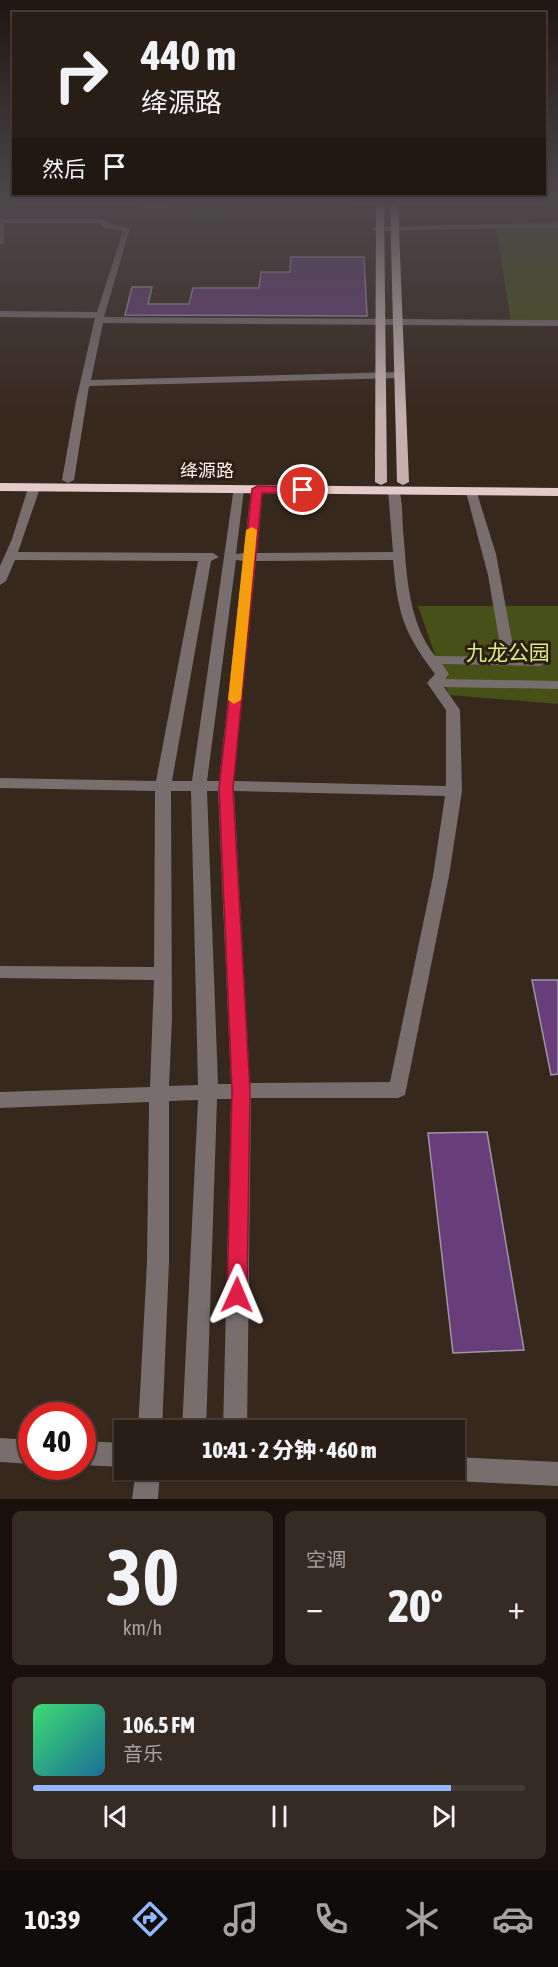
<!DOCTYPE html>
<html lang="zh">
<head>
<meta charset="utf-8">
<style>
	:root { --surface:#291e16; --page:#352b23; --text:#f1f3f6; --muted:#a5a2a1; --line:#453c35; --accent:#91b8fd }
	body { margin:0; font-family:"Asap Condensed","Noto Sans SC",sans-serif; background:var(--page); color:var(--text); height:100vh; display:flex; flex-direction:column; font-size:22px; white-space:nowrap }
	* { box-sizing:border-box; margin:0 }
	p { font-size:20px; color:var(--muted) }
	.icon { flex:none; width:33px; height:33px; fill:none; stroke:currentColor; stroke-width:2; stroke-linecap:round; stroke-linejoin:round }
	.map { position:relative; height:1499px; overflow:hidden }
	.panel { display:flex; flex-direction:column; gap:12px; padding:12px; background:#17100c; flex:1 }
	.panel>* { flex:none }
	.guide { position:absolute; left:12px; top:12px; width:534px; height:183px; border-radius:0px; box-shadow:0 2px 4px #0004,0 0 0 2px var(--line); background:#291e16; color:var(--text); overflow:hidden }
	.speed { position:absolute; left:18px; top:1402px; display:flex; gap:12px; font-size:30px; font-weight:700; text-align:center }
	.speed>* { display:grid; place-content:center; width:78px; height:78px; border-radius:50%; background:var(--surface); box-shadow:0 2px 4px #0004,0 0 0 2px var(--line); line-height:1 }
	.speed .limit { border:9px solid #d22; background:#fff; color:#111 }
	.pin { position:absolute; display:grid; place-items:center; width:51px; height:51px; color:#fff; margin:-26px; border:3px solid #fff; border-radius:50%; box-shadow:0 2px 6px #0007 }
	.me { position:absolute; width:66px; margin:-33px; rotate:1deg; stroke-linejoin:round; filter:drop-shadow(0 0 4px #0008) }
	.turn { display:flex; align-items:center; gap:21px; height:126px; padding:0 30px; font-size:27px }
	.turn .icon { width:78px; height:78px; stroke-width:2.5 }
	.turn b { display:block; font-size:42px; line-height:51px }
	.then { display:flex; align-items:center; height:57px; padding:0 30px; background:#0003; gap:12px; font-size:22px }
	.big { font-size:45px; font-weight:800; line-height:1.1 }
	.panel .card { flex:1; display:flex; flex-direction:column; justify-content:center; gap:9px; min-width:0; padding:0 21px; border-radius:9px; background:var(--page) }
	.panel .dial { align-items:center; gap:0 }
	.dial b { font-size:78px; line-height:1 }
	.song { display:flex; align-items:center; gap:18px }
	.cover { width:72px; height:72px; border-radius:9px; background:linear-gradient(135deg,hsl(140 70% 55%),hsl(200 70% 35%)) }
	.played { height:6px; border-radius:3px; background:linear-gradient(90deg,var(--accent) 85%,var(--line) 85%) }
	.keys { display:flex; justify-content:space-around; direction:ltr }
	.heat { display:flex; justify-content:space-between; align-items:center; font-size:33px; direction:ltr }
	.panel .tiles { flex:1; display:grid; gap:12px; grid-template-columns:1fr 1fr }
	.card:last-child { grid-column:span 2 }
	.trip { position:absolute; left:114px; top:1420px; width:351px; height:60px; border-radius:0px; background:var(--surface); box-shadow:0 2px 4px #0004,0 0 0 2px var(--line); font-weight:800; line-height:60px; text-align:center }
	.tabs { display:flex; height:96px; justify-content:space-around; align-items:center; background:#100c09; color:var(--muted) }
	.tabs .icon { width:42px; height:42px }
	.tabs .selected { color:var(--accent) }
	.tabs b { font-size:27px; color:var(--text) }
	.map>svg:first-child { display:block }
	.green { fill:#475017 }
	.building { fill:#673d7a; stroke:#a095a6; stroke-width:1.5 }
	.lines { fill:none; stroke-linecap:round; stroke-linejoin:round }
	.minor { fill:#786e6e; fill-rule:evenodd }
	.major { fill:#c5b0af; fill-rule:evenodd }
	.highway { fill:#e4cac9; fill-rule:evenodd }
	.route { fill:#e11d48; stroke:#92132f; stroke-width:1.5 }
	.slow { fill:#f59e0b }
	.labels { text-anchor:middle; stroke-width:6; stroke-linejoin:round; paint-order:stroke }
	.far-street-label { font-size:18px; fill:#fcf1eb; stroke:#2d1e15 }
	.park-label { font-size:21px; fill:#d8ec7f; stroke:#2d1e15 }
</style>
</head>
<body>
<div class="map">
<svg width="558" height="1499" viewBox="0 0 558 1499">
	<rect width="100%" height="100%" fill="#37281e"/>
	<!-- green -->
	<g class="green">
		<path d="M145 204 295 206 350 204 351 208 203 214 140 208Z"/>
		<path d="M558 225V323H511L496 227Z"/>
		<path d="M418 606H558V704L449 695Z"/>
	</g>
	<!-- building -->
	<g class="building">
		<path d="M291 257H364L367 316 125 315 132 287H152L148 304H189L193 288H259L261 272H290Z"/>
		<path d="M532 980H558V1074L551 1075Z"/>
		<path d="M487 1132 524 1350 453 1353 428 1133Z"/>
	</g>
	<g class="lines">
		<!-- minor -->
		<g class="minor">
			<path d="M0 219H101L111 224 130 228 104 317 558 320V326L103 323 91 380 399 372 404 375 399 378 89 386 74 480 68 483 62 480 76 401 95 318 0 317V311L97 312 123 231 105 228 99 223H4V243L0 245Z"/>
			<path d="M558 223V227L375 231 371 229 375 227Z"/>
			<path d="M34 485 40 488 18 552 213 553 219 557 211 561 172 781H192L234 487 238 486 244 489 236 554 244 553 251 489 257 486 263 489 257 553 393 552 388 490 394 487 398 488C403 499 402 516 403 530 407 573 407 620 435 656L502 657 488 575 466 492 468 490H476L496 554 515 657 540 658 547 662 540 666 442 664 449 674 445 679 558 681V689L444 687 460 710 462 791 449 876 405 1095 398 1098H251L247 1431H223L231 1099H217L206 1431H182L198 1100 169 1101V1262L162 1431H138L147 1262 149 1102 0 1108V1092L150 1087 154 980 0 978V966L154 967 155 791 0 788V778L156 781 198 561 15 560 6 581 0 585V566L12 539 28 488ZM236 560 243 561 219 781H207ZM393 560C398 613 402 630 435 674L427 683 446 710V786L234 781 256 561ZM171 791H191L198 1085 169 1086 172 1020ZM207 791H218L231 1084H218ZM234 791 445 796 433 876 390 1082 250 1083Z"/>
			<path d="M0 1438 32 1440V1464L0 1462Z"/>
			<path d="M82 1441 124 1443V1467L82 1465Z"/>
			<path d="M454 1457 558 1462V1486L454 1481 445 1478 442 1470H454Z"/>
			<path d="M136 1470H160L158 1499H132Z"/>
		</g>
		<!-- major -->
		<g class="major">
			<path d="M376 204H384L387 482 381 485 375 482Z"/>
			<path d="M390 204H398L409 482 403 485 397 482Z"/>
		</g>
		<!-- highway -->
		<path class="highway" d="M0 483 558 488V496L0 491Z"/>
	</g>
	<!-- sky -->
	<linearGradient id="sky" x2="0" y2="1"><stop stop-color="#1e1610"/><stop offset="0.49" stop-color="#4d484c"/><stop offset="1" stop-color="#4d484c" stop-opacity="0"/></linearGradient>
	<rect width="558" height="414" fill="url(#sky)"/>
	<!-- route -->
	<path class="route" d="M257 486 303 487 308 490 303 493H262L233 788 250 1091 247 1295 244 1301 237 1304 230 1301 227 1295 232 1091 219 788 252 489Z"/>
	<!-- slow -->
	<path class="slow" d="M252 527 257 530 241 700 234 704 228 700 246 530Z"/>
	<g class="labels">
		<!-- far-street labels -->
		<g class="far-street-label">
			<text x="207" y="477">绛源路</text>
		</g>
		<!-- park labels -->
		<g class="park-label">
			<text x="508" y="660">九龙公园</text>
		</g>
	</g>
</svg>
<div class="speed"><div class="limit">40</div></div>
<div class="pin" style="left:303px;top:490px;background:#d93025"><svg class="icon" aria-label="arrive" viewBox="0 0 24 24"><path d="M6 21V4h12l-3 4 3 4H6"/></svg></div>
<svg class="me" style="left:237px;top:1295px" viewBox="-20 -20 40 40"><path d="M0-17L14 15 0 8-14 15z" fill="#e11d48" stroke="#fff" stroke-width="4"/></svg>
<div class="trip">10:41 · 2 分钟 · 460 m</div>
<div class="guide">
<div class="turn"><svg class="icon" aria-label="right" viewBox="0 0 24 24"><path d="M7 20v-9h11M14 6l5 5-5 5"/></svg><div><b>440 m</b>绛源路</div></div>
<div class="then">然后<svg class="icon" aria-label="arrive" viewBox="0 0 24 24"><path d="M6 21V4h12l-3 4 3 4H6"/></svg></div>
</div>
</div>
<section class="panel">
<div class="tiles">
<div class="card dial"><b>30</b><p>km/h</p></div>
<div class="card"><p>空调</p>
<div class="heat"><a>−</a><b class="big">20°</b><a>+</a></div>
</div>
<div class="card">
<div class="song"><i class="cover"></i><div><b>106.5 FM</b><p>音乐</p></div></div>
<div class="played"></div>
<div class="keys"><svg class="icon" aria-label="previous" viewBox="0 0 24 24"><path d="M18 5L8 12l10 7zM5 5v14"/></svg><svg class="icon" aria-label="pause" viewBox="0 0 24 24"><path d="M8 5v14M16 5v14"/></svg><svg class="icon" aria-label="next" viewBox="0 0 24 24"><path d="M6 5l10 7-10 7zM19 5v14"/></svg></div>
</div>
</div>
</section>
<nav class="tabs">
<b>10:39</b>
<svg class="icon selected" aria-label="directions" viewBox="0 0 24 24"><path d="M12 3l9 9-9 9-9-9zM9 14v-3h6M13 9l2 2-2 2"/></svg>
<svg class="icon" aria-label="music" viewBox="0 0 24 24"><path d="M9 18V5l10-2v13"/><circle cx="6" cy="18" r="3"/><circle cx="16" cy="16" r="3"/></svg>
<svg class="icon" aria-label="phone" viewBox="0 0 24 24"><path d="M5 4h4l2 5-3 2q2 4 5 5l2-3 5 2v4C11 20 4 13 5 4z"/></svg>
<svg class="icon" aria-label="climate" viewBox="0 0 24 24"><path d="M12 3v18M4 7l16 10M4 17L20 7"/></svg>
<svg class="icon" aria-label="car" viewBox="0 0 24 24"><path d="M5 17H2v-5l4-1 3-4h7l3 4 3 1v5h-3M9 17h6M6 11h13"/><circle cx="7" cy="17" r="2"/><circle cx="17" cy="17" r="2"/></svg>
</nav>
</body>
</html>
